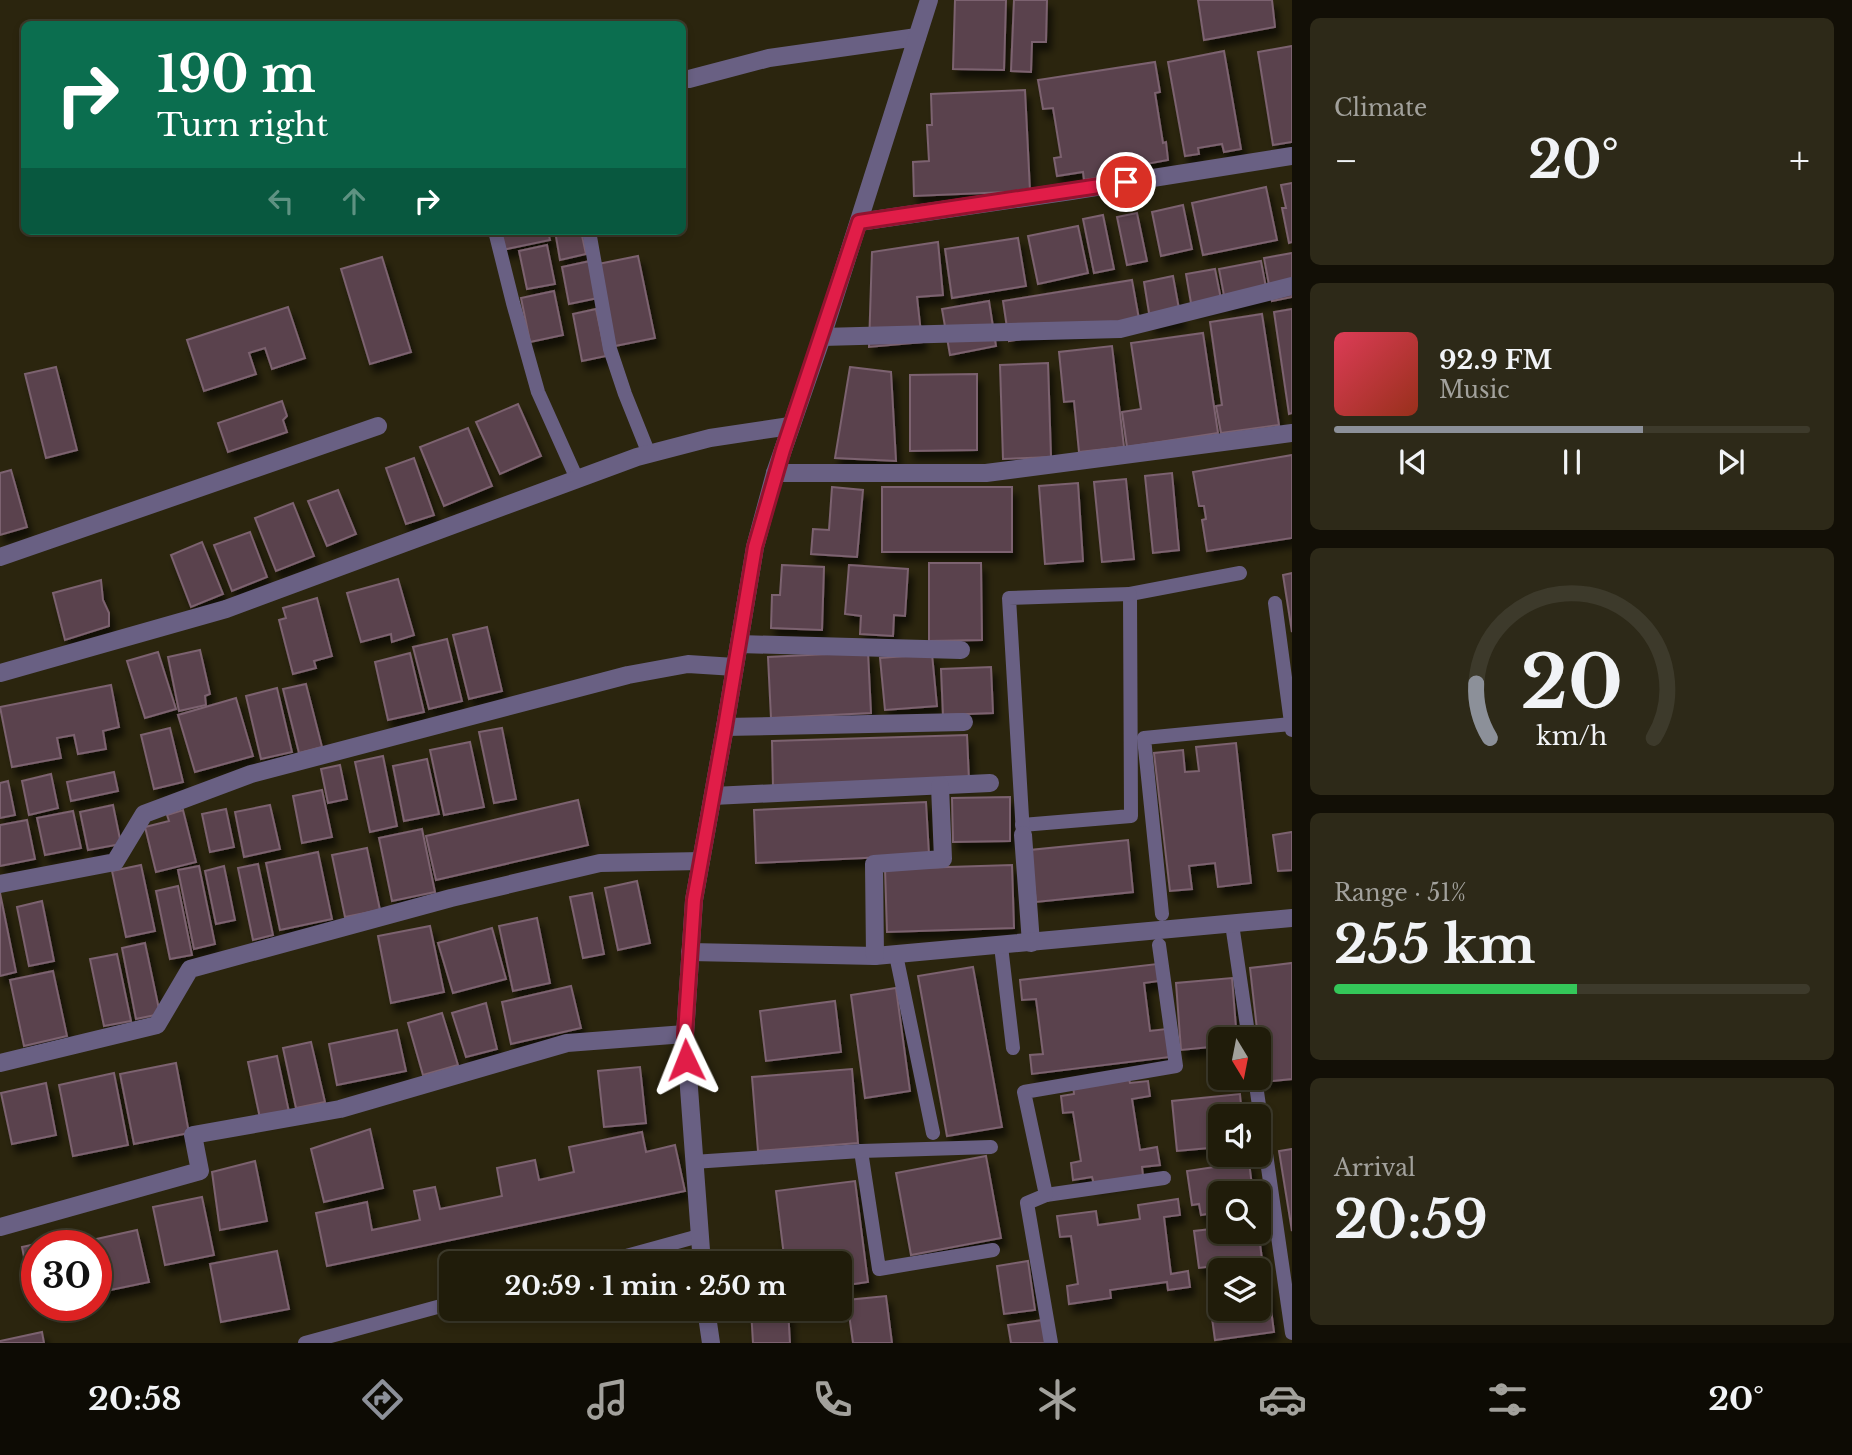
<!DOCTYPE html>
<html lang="en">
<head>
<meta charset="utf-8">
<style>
	:root { --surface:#201c0a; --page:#2d2918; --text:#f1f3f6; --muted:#a2a19c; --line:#3d3a2b; --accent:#8c9099 }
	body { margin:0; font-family:"Libre Baskerville",serif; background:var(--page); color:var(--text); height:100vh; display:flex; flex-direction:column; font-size:26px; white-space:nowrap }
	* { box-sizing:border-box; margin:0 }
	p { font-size:23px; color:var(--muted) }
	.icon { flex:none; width:38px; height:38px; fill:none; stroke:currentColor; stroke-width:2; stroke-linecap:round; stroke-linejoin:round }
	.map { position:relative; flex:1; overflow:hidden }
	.details { display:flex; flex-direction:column; gap:18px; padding:18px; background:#120f06; width:560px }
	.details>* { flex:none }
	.hud { position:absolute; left:21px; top:21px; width:665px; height:214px; border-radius:10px; box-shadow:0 4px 10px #0003,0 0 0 2px var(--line); background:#0b6e4f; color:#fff; overflow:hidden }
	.needle { width:46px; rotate:170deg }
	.tools { position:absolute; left:1208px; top:1027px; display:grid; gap:14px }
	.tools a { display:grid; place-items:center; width:63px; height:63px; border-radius:10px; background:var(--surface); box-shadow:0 4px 10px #0003,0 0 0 2px var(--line); font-size:35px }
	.speed { position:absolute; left:21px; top:1230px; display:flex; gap:14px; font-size:35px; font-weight:700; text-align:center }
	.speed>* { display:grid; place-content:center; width:91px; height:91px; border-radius:50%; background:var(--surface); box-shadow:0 4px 10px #0003,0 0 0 2px var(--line); line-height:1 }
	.speed .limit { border:10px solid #d22; background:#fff; color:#111 }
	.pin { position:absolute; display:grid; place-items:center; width:60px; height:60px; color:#fff; margin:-30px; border:4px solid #fff; border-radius:50%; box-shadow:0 2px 7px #0007 }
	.me { position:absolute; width:77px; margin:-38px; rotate:358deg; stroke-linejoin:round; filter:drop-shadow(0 0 5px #0008) }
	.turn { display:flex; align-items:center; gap:24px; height:147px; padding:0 21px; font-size:32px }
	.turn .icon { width:91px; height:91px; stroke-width:2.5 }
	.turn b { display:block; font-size:49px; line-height:60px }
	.lanes { display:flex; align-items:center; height:66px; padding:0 21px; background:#0003; justify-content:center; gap:35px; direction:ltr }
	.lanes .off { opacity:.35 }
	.big { font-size:52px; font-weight:800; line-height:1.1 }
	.details .widget { flex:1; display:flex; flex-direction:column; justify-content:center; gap:10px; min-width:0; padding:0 24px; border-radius:10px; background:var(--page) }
	.details .dial { align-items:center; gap:0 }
	.dial svg { height:182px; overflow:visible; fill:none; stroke:var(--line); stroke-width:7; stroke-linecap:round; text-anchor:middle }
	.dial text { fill:var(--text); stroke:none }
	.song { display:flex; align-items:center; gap:21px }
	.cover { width:84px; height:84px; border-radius:10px; background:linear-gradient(135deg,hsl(350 70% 55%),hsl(10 70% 35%)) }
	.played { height:7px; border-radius:4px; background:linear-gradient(90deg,var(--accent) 65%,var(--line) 65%) }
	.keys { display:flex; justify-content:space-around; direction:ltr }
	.heat { display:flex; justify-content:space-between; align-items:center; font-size:38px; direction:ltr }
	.charge { height:10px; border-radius:5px; background:linear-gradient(90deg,#34c759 51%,var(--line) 0) }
	.trip { position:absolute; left:439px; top:1251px; width:413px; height:70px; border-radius:10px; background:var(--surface); box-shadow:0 4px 10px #0003,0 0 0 2px var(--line); font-weight:800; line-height:70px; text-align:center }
	.tab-bar { display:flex; height:112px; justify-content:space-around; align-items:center; background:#0d0b04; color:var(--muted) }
	.tab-bar .icon { width:49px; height:49px }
	.tab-bar .current { color:var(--accent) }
	.tab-bar b { font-size:32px; color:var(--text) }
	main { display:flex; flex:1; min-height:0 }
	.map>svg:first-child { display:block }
	.building { fill:#5a424e; stroke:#7c626f; stroke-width:2; filter:url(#shadow) }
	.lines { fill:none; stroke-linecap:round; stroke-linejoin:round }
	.service { stroke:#696083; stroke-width:14 }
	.minor { stroke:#696083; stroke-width:18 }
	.route-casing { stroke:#92132f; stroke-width:18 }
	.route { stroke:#e11d48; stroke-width:12 }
</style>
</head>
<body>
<main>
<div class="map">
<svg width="1292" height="1343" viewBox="0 0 1292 1343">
	<defs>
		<filter id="shadow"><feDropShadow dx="4.5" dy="8" stdDeviation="3.5" flood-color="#0009"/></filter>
	</defs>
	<rect width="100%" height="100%" fill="#2b250e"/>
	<!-- building -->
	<g class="building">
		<path d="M955 0H1006L1004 70 953 69Z"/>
		<path d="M1014 0H1047L1046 42H1032L1031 72 1011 71Z"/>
		<path d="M1198 0H1272L1275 27 1204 40Z"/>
		<path d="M1292 46V142L1273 145 1258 52Z"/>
		<path d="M1224 51 1241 149 1224 152 1222 144 1198 148 1199 154 1185 156 1168 62Z"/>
		<path d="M1155 62 1160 92 1155 93 1163 143 1166 142 1168 160 1135 166 1136 172 1084 180 1083 172 1057 176 1054 158 1061 157 1053 108 1043 109 1038 80Z"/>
		<path d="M1025 90 1030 191 914 196 913 162 929 161 927 125H932L931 94Z"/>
		<path d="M1292 183V242L1289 243 1282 208H1286L1281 185Z"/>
		<path d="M1266 187 1277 240 1203 255 1192 203Z"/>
		<path d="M1183 205 1192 249 1161 256 1152 212Z"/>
		<path d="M1137 213 1147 261 1127 265 1117 217Z"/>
		<path d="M1103 215 1114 269 1094 273 1083 219Z"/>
		<path d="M1078 226 1088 273 1038 284 1028 236Z"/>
		<path d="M498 231H548L550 240 502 250Z"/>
		<path d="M555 231H581L586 254 560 260Z"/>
		<path d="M1018 238 1026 286 952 298 945 249Z"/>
		<path d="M938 242 943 295 917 297 922 342 869 347 872 252Z"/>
		<path d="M547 245 555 284 527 289 519 251Z"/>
		<path d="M1292 253V297L1272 301 1264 258Z"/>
		<path d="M638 256 655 338 615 346 598 264Z"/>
		<path d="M382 257 411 352 370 364 341 269Z"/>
		<path d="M590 261 598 298 569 304 562 267Z"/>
		<path d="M1261 261 1268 298 1226 306 1219 269Z"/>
		<path d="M1215 269 1222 304 1192 309 1186 274Z"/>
		<path d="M1173 276 1181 320 1151 325 1144 282Z"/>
		<path d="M1132 280 1139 319 1009 341 1003 301Z"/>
		<path d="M554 291 563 335 530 342 521 298Z"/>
		<path d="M989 301 996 346 950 355 942 309Z"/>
		<path d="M288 307 305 358 272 369 265 348 249 353 256 374 204 391 187 340Z"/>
		<path d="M596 309 606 356 582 361 573 314Z"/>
		<path d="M1292 309V413L1289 414 1274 312Z"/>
		<path d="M1262 314 1279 425 1221 433 1216 406 1222 405 1210 322Z"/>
		<path d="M1203 333 1218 433 1127 447 1122 412 1141 409 1131 343Z"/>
		<path d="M1112 346 1124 447 1079 452 1074 401 1064 402 1059 352Z"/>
		<path d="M1048 363 1051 457 1003 459 1000 365Z"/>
		<path d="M56 367 77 450 46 458 25 374Z"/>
		<path d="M850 367 891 372 896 461 835 458Z"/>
		<path d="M977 374V450L910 451V375Z"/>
		<path d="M282 401 287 416 283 420 287 432 228 452 218 423Z"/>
		<path d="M518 404 541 456 500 474 476 422Z"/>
		<path d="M468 428 492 486 444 506 420 447Z"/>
		<path d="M1292 455V538L1207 551 1202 520 1206 519 1204 506H1199L1193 472Z"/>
		<path d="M414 458 434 515 406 524 386 468Z"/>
		<path d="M11 470 27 527 0 535V473Z"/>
		<path d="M1172 473 1179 550 1153 553 1145 476Z"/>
		<path d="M1126 479 1134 559 1102 562 1094 482Z"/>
		<path d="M1078 483 1083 561 1045 564 1039 486Z"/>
		<path d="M832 487 863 490 857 557 811 554 813 529 829 530Z"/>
		<rect x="882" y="487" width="130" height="65"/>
		<path d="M338 490 356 534 327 546 308 501Z"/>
		<path d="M293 503 314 556 276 571 255 518Z"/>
		<path d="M250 532 267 577 232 591 214 545Z"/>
		<path d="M202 542 223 594 191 607 171 555Z"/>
		<path d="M929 563H981L982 640 929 641Z"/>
		<path d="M782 565 824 567 822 630 771 628 772 595H780Z"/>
		<path d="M849 565 908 569 905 616 894 615 893 636 860 634 861 616 845 614Z"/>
		<path d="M1292 573V632L1283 575Z"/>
		<path d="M398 579 414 635 392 642 391 634 361 642 347 593Z"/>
		<path d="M101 580 103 600 109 613V626L65 640 53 593Z"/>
		<path d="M317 598 332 656 314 661 316 668 293 674 279 620 286 618 283 608Z"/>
		<path d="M487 627 502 691 469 699 453 635Z"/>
		<path d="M447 639 462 701 429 709 413 647Z"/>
		<path d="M200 650 210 694 205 696 206 705 179 711 168 657Z"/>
		<path d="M158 652 176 709 145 718 127 661Z"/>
		<path d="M868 652 871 713 771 718 768 657Z"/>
		<path d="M410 653 424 712 388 720 375 662Z"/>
		<path d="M932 654 937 706 885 710 880 658Z"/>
		<path d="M991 667 993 713 943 715 941 669Z"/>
		<path d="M306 684 322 747 299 753 283 689Z"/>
		<path d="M111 685 119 727 103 731 106 749 78 754 74 735 57 738 61 758 12 767 0 707Z"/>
		<path d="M277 688 292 752 261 759 246 696Z"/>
		<path d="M236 698 253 756 195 772 178 715Z"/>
		<path d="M170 728 183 782 154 789 141 735Z"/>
		<path d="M502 728 516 799 494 803 479 732Z"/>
		<path d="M967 735 969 781 773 787 772 741Z"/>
		<path d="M470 742 484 807 444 815 430 750Z"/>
		<path d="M1236 743 1251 883 1218 887 1215 863 1189 866 1192 889 1170 891 1154 753 1183 750 1185 772 1199 771 1196 747Z"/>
		<path d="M383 756 397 826 370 832 355 762Z"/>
		<path d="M427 759 439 814 404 821 393 766Z"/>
		<path d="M340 765 347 799 328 803 321 769Z"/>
		<path d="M114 772 118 791 71 801 67 782Z"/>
		<path d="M51 774 58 808 29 815 22 781Z"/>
		<path d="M8 781 15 815 0 818V783Z"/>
		<path d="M322 790 332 837 302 843 293 796Z"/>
		<path d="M1010 797V841L953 842 952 798Z"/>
		<path d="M578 800 588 845 436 880 426 836Z"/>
		<path d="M926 802 929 855 756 863 754 810Z"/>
		<path d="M113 805 121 844 88 850 80 812Z"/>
		<path d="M270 805 280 849 244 857 235 812Z"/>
		<path d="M226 809 234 847 210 852 202 814Z"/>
		<path d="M183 810 196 862 156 872 145 827 169 821 167 815Z"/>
		<path d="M73 811 81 848 45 855 37 818Z"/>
		<path d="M27 820 35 859 0 866V825Z"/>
		<path d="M422 829 435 892 392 901 379 838Z"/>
		<path d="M1292 832V870L1278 871 1273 835Z"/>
		<path d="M1128 840 1133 892 1036 902 1030 850Z"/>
		<path d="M367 848 380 910 345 917 332 855Z"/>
		<path d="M318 852 332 919 280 930 266 863Z"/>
		<path d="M258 864 273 935 253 940 238 868Z"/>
		<path d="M141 865 155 931 126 937 112 871Z"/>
		<path d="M1012 865 1014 928 887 932 885 869Z"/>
		<path d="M199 866 215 944 194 949 178 870Z"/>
		<path d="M224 866 235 920 216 924 205 871Z"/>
		<path d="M637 881 650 943 618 950 605 888Z"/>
		<path d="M178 886 192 955 170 959 156 891Z"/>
		<path d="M0 893 16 972 0 976Z"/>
		<path d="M592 893 604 954 583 958 570 897Z"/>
		<path d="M42 901 54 961 29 966 17 907Z"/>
		<path d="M537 918 550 983 513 991 499 926Z"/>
		<path d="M430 926 444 992 391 1003 378 936Z"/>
		<path d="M492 928 506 979 453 993 438 943Z"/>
		<path d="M145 943 160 1014 136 1019 122 948Z"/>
		<path d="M117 954 131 1021 104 1026 90 959Z"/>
		<path d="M1292 963V1079L1263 1082 1250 968Z"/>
		<path d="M1157 964 1159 981 1144 983 1150 1031 1166 1029 1170 1057 1032 1074 1030 1055 1043 1054 1036 999 1022 1000 1020 980Z"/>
		<path d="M973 967 1002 1127 947 1136 918 976Z"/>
		<path d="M53 971 67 1036 24 1046 10 980Z"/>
		<path d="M1232 978 1237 1040H1220V1046L1181 1050 1176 983Z"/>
		<path d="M571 986 581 1028 511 1044 502 1002Z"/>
		<path d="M896 988 910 1091 865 1098 851 995Z"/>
		<path d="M835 1001 841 1052 766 1061 760 1011Z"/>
		<path d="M486 1003 497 1049 466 1057 452 1013Z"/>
		<path d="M442 1013 458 1065 423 1075 408 1023Z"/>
		<path d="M397 1030 406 1071 337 1085 329 1044Z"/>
		<path d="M311 1042 325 1102 296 1108 283 1048Z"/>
		<path d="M277 1056 289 1112 260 1118 248 1062Z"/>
		<path d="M176 1063 189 1133 134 1144 120 1074Z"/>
		<path d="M640 1067 646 1123 604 1127 598 1071Z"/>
		<path d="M852 1069 858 1143 758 1151 752 1077Z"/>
		<path d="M114 1073 128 1145 73 1156 59 1085Z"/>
		<path d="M1128 1076 1130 1083 1148 1081 1150 1096 1132 1099 1140 1150 1157 1147 1160 1165 1142 1167 1143 1176 1094 1184 1092 1177 1073 1180 1071 1163 1081 1161 1073 1112 1063 1113 1061 1096 1074 1094 1073 1085Z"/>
		<path d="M46 1083 56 1135 12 1144 1 1093Z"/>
		<path d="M1240 1094 1242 1116H1220V1147L1177 1151 1172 1101Z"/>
		<path d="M370 1129 383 1188 324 1202 311 1149Z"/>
		<path d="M642 1132 646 1152 675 1145 685 1191 327 1266 316 1213 367 1202 372 1230 420 1220 414 1191 435 1187 440 1209 502 1196 497 1168 535 1160 539 1180 574 1172 569 1147Z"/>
		<path d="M1292 1149V1231L1279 1151Z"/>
		<path d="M986 1156 1001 1238 911 1255 896 1173Z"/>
		<path d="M255 1161 267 1221 220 1230 212 1172Z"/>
		<path d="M1249 1162 1253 1194H1220V1212L1201 1215 1199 1204 1192 1205 1187 1171Z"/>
		<path d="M855 1181 868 1282 847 1285 846 1272 840 1273V1264H785L776 1191Z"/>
		<path d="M202 1197 214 1255 165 1265 153 1207Z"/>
		<path d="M1178 1199 1180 1215 1164 1217 1171 1274 1188 1271 1190 1287 1168 1290 1167 1282 1110 1290 1111 1298 1069 1304 1067 1286 1078 1284 1071 1236 1060 1237 1057 1216 1096 1211 1098 1225 1140 1219 1138 1205Z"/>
		<path d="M1220 1228V1232H1258V1228L1262 1259 1253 1260 1254 1269 1220 1270V1274H1215L1214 1266 1199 1268 1194 1231Z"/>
		<path d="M137 1230 149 1282 96 1293V1246H65Z"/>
		<path d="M54 1240 55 1246H37V1296L32 1297 22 1247Z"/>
		<path d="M277 1251 289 1309 221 1322 210 1264Z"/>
		<path d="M1028 1261 1035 1310 1004 1314 997 1266Z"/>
		<path d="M1267 1280 1274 1332 1215 1340 1208 1288 1220 1286V1309H1258V1281Z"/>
		<path d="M886 1296 892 1343H853L847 1300Z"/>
		<path d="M751 1309H788L790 1343H753Z"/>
		<path d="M1043 1320 1046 1343H1011L1008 1325Z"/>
		<path d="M42 1332 44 1343H0V1341Z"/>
	</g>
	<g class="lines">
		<!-- service -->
		<g class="service">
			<path d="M495 231 513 303 538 392 577 479"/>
			<path d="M589 231 610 349 625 394 649 454"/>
			<path d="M1275 603 1292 730"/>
			<path d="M1022 825 1131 816 1130 594 1240 573"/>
			<path d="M1023 834 1009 598 1130 594"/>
			<path d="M1162 914 1144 738 1291 724"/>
			<path d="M1232 924 1249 1040"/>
			<path d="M1001 946 1013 1048"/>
			<path d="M896 955 933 1133"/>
			<path d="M1255 1078 1292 1333"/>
			<path d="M861 1151 879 1269 993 1250"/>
			<path d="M693 1162 861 1151 991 1147"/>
			<path d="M1046 1195 1164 1178"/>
			<path d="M597 1264 699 1236"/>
			<path d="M305 1343 452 1303"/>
			<path d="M1051 1343 1027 1203 1046 1195 1024 1092 1176 1066 1159 945"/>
		</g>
		<!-- minor -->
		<g class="minor">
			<path d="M682 79H689L769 58 917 37"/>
			<path d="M859 222 1071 191 1292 156"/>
			<path d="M822 337 1120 329 1292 286"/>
			<path d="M775 473H986L1292 433"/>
			<path d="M0 557 378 426"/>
			<path d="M739 644 961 650"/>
			<path d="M0 673 226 609 637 457 710 438 790 426"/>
			<path d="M725 727 964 722"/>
			<path d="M713 796 990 783"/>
			<path d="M1023 835 1031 943"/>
			<path d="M0 884 115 862 144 814 251 774 628 675 688 664 735 667"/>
			<path d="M690 952 875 956 1292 918"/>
			<path d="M875 956 874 864 943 859 940 786"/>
			<path d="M0 1063 157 1025 190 969 451 898 600 863 701 861"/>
			<path d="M0 1227 200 1171 193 1135 340 1109 567 1043 685 1034"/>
			<path d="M702 1264 685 1034 694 900 725 727 755 547 775 473 822 337 929 0"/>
			<path d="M706 1309 711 1343"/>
		</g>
	</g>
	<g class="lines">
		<!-- route casing -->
		<g class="route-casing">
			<path id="route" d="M686 1060 685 1034 694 900 725 727 755 547 783 450 859 222 1126 182"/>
		</g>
		<!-- route -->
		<use href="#route" class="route"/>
	</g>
</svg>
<div class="tools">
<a><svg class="needle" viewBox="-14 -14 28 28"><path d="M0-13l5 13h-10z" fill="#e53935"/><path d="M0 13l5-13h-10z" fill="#a2a19c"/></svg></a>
<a><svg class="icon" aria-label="sound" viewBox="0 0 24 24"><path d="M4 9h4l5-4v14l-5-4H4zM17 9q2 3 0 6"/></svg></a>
<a><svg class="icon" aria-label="search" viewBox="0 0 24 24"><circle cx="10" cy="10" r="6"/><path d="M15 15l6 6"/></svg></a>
<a><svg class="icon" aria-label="layers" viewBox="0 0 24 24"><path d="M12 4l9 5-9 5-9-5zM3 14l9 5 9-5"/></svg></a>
</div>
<div class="speed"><div class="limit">30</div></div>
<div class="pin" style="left:1126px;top:182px;background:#d93025"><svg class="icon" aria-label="arrive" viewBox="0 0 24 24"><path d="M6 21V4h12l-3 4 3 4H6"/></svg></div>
<svg class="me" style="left:686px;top:1060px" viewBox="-20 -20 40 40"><path d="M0-17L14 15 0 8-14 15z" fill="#e11d48" stroke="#fff" stroke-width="4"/></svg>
<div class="trip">20:59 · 1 min · 250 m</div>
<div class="hud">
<div class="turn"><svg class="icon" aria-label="right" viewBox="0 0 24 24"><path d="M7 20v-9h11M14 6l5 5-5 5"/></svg><div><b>190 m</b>Turn right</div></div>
<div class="lanes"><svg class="icon off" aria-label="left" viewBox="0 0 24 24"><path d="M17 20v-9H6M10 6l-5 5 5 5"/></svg><svg class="icon off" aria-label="ahead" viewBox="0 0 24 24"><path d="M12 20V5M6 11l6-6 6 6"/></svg><svg class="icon" aria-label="right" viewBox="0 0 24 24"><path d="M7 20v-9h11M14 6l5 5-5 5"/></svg></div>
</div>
</div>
<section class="details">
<div class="widget"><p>Climate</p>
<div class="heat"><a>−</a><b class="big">20°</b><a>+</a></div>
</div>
<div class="widget">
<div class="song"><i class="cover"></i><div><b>92.9 FM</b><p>Music</p></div></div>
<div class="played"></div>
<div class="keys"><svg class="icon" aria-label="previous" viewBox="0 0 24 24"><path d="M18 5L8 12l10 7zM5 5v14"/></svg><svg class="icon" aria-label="pause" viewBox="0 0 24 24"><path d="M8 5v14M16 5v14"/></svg><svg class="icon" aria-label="next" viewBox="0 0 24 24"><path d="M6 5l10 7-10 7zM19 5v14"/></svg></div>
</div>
<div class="widget dial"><svg viewBox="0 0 100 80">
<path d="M14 69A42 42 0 1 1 86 69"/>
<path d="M14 69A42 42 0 0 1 8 45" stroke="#8c9099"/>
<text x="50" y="56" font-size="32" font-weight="700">20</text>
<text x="50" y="72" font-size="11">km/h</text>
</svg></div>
<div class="widget"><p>Range · 51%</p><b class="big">255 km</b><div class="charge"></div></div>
<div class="widget"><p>Arrival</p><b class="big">20:59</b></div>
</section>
</main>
<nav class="tab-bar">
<b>20:58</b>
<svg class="icon current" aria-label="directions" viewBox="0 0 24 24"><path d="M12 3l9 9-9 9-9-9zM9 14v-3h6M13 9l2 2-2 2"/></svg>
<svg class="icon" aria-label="music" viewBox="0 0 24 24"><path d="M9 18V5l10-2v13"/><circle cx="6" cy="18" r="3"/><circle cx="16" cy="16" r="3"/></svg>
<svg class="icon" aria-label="phone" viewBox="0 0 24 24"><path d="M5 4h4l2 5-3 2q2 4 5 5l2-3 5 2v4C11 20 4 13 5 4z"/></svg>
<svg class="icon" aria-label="climate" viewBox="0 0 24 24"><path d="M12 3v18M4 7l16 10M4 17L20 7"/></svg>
<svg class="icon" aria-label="car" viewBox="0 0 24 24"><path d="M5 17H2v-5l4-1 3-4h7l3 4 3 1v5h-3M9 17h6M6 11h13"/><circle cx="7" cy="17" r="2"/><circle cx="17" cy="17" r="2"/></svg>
<svg class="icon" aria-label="filters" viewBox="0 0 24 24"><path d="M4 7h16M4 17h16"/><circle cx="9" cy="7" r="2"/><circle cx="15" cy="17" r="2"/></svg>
<b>20°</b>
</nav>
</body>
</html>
